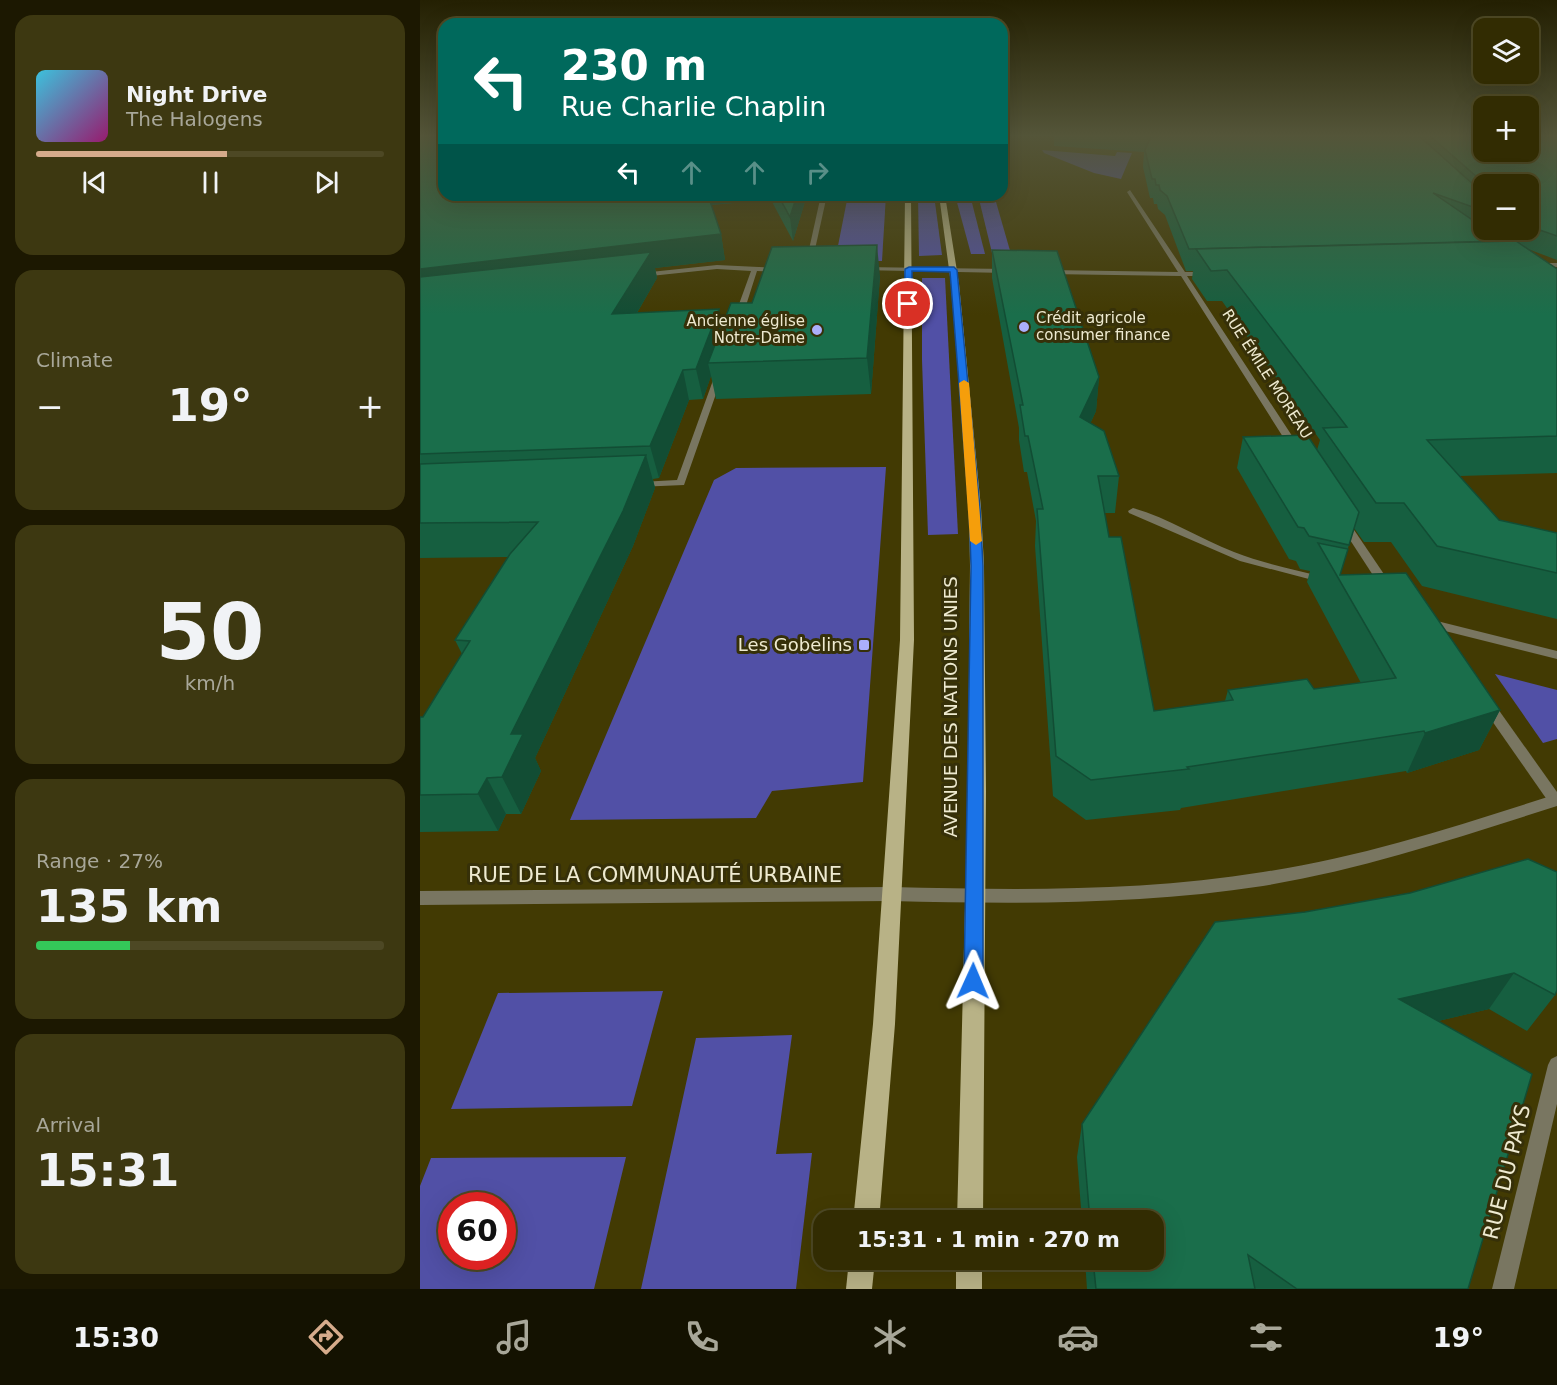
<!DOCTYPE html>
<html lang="en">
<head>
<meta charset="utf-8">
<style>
	:root { --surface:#322c02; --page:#3d3811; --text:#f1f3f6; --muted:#a8a799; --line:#4d4824; --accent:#d6ab8b }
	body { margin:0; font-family:"DejaVu Sans",sans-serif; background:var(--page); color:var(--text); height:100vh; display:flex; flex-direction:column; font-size:22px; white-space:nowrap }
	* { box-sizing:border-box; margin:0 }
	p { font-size:20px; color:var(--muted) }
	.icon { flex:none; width:33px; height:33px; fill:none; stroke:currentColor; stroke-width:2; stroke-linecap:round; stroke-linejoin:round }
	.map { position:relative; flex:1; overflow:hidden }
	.panel { display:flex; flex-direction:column; gap:15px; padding:15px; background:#1c1801; width:420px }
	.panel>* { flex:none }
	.hud { position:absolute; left:18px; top:18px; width:570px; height:183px; border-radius:18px; box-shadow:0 6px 24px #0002,0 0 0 2px var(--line); background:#00695c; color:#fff; overflow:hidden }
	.tools { position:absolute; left:1053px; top:18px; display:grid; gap:12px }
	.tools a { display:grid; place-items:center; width:66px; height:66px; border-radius:12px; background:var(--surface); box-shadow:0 6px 24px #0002,0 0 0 2px var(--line); font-size:30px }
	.speed { position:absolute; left:18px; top:1192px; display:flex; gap:12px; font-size:30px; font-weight:700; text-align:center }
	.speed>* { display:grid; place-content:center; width:78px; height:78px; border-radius:50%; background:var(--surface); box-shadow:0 6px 24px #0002,0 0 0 2px var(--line); line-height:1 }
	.speed .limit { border:9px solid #d22; background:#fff; color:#111 }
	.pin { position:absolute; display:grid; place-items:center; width:51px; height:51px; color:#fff; margin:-26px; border:3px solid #fff; border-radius:50%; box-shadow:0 2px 6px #0007 }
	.me { position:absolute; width:66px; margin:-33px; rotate:1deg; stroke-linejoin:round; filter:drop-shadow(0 0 4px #0008) }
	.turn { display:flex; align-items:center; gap:21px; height:126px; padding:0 24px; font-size:27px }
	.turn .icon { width:78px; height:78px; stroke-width:2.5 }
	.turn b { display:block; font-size:42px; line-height:51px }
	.lanes { display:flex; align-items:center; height:57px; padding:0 24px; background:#0003; justify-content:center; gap:30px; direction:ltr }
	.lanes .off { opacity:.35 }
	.big { font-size:45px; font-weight:700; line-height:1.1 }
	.panel .tile { flex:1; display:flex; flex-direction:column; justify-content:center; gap:9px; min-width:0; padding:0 21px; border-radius:18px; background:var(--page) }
	.panel .dial { align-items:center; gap:0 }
	.dial b { font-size:78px; line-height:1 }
	.song { display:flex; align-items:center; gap:18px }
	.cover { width:72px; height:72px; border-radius:9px; background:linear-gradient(135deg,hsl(190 70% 55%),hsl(320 70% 35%)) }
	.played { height:6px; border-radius:3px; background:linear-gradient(90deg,var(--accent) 55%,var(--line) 55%) }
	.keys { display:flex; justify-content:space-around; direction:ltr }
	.heat { display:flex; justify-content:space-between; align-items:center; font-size:33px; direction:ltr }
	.charge { height:9px; border-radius:4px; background:linear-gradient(90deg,#34c759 27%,var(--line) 0) }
	.trip { position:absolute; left:393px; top:1210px; width:351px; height:60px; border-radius:18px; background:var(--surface); box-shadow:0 6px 24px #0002,0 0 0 2px var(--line); font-weight:700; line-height:60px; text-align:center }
	.menu { display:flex; height:96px; justify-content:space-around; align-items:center; background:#141201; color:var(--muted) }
	.menu .icon { width:42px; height:42px }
	.menu .current { color:var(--accent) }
	.menu b { font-size:27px; color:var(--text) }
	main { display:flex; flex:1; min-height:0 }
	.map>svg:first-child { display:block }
	.green { fill:#5150a6; fill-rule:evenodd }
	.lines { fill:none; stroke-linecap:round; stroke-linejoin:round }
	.service { fill:#797661; fill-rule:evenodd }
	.pedestrian { fill:#797661; fill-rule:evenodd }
	.minor { fill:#797661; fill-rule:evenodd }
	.tertiary { fill:#797661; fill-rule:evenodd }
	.primary { fill:#b8b286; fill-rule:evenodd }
	.wall { fill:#165f40; fill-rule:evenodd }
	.shaded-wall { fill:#124d34 }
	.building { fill:#1a6e4b; stroke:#124d34; stroke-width:1.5 }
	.route { fill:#1a73e8; stroke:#114b97; stroke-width:1.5 }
	.slow { fill:#f59e0b }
	.poi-dot { fill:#abaffb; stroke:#363009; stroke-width:2 }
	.labels { text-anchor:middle; stroke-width:6; stroke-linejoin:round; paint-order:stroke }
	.far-poi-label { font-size:15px; fill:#eeead0; stroke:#363009; text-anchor:start }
	.far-street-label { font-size:15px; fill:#eeead0; stroke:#363009 }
	.poi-label { font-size:18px; fill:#eeead0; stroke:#363009; text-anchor:end }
	.street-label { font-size:18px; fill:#eeead0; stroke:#363009 }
	.near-street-label { font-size:21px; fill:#eeead0; stroke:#363009 }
</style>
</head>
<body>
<main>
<section class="panel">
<div class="tile">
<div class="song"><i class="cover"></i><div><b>Night Drive</b><p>The Halogens</p></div></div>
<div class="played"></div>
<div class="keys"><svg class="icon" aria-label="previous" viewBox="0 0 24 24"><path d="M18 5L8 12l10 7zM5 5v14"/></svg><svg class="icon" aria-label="pause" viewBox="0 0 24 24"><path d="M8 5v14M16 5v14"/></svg><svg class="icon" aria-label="next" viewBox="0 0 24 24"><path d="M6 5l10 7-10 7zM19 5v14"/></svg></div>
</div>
<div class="tile"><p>Climate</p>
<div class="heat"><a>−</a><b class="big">19°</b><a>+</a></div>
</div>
<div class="tile dial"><b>50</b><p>km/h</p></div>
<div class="tile"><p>Range · 27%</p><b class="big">135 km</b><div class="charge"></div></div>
<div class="tile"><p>Arrival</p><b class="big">15:31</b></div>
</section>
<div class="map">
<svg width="1137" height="1289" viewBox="0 0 1137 1289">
	<rect width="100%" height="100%" fill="#423a03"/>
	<!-- green -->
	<g class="green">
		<path d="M622 150 695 156 697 152 712 153 701 179 674 173 624 153Z"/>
		<path d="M428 195H466L462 261H415Z"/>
		<path d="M498 195H514L522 255 499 256Z"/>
		<path d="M535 195H550L565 254H551Z"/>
		<path d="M558 195H574L593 261H574Z"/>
		<path d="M502 278H525L538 534 508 535 502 360Z"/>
		<path d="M466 467 443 782 352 791 336 818 150 820 294 480 316 468Z"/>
		<path d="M1075 674 1137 690V739L1123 743Z"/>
		<path d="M243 991 212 1106 31 1109 78 993Z"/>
		<path d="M372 1035 356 1154 392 1153 376 1289H221L276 1038Z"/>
		<path d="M206 1157 174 1289H0V1186L11 1158ZM32 1206H82V1257H32Z"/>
	</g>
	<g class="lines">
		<!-- service -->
		<path class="service" d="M713 508C749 518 780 539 814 552 845 564 876 570 908 578L910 580 904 583 820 561 709 513 708 511Z"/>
		<!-- pedestrian -->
		<path class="pedestrian" d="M1137 1056V1104L1094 1289H1072L1128 1065 1131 1059Z"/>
		<!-- minor -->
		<g class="minor">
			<path d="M710 190 765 272H788L791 274 788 276H767L880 448 878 450H872L870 448 761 276 628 274 625 272 628 270 758 272 707 192Z"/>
			<path d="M401 195H407L392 263 389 265 386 263Z"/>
			<path d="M1076 230H1082L1104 251V253H1100Z"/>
			<path d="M1114 263H1137V267L1112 266 1111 265Z"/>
			<path d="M297 265 359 268 362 270 359 272 337 271 322 318 318 320 314 318 331 271 297 269 221 277 218 275 221 273Z"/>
			<path d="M442 267 587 269 590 271 587 273 440 270 439 269Z"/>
			<path d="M296 372 303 374 264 485 217 487 215 485 220 482 257 480Z"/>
			<path d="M924 520 928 521 972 586 970 588 966 589 960 586 919 523Z"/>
			<path d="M1009 619 1137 651V659L1005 626 1003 623Z"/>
			<path d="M1068 700 1073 702 1137 792V805L1130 804 1063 708 1062 705 1063 702Z"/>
			<path d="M471 887 477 889 479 894 477 899 471 901 0 905V891Z"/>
		</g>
		<!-- tertiary -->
		<path class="tertiary" d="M1137 794V806C1040 837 944 869 843 886 720 905 595 904 471 901L465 899 463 894 465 889 471 887C595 890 720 892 843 872 943 857 1040 825 1137 794Z"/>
		<!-- primary -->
		<g class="primary">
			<path d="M485 195H491L494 640 475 1024 459 1221H433L453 1024 480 640Z"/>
			<path d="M519 195H525L539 284 561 508 564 566 566 791 563 1221H537L548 791 550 566 549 508 531 284Z"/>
			<path d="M429 1260H455L452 1289H426Z"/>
			<rect x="536" y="1260" width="26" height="29"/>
		</g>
	</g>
	<!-- wall -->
	<g class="wall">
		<path d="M0 134 24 195H387L373 241 351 200 291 205 301 234 305 260 235 268 237 278 217 313 303 326 332 303 460 276 451 394 296 399 291 376 283 399 269 400 239 478 233 479 235 488 213 546 115 758 121 771 101 814H86L78 831 0 832V717H3L42 654 35 640 88 557 0 558Z"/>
		<path d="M634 134H1137V260L1108 249 1137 269V473L1040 476 1079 520 1137 533V619L1002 586 971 542H944L934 528 920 575 1080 710 1059 750 987 773 986 771 761 808 760 810 666 820 633 796 615 546 616 521 607 472H604L599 440V428L572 278V250L679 377 676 411 670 424 699 476 695 513H684L689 537 734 711 805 701 808 690 894 689 941 683 887 582 890 571 880 569 876 561 869 559 817 468 823 437 897 450 900 440 802 301H787L772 279 773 271H766L745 215 738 209 737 204H734L733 198H730L723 167 724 152 634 146ZM1064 184H1108V230H1064ZM1087 232 1102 245 1082 241 1078 238 1084 240Z"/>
		<path d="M990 893 1135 995 1107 1031 1069 1009 1018 1021 1048 1289H667L665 1260H734V1221H662L657 1157 662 1124 885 912Z"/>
	</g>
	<!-- shaded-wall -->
	<g class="shaded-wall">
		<path d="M286 195H351V200L288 205Z"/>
		<path d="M377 195H387L373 241 370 217Z"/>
		<path d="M301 234 305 260 235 268 237 278 200 342 192 314 0 297V269Z"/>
		<path d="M457 245 460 276 451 394 447 358Z"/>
		<path d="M299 309 305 337 288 363 291 376 283 399 276 369Z"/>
		<path d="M263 370 269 400 239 478 230 446Z"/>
		<path d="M679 377 676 411 657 452 660 417Z"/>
		<path d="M226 455 235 488 213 546 115 758 121 771 101 814 82 777 91 734Z"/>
		<path d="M1080 710 1059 750 987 773 1005 733Z"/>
		<path d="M67 778 86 814 78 831 58 794Z"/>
		<path d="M1094 973 1069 1009 959 1035 979 999Z"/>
	</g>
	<!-- building -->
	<g class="building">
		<path d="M0 134H24V195H288L301 234 0 269Z"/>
		<path d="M707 134H955L998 135 1064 194V211L1013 193 1064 228V230H1065L1082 241 769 249 747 196 740 190 739 185H736L735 179H732L725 150 731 136Z"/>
		<path d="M1064 134V152H1108V134H1137V236L1114 228 1108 224V184H1065L1009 135Z"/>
		<path d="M358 195H377L370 217Z"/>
		<path d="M1096 241 1137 269V436L1007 440 1079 520 1137 533V573L1017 546 984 503H956L903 428 927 427 807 270 791 271 776 249Z"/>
		<path d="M457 245 447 358 288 363 311 303H332L352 247Z"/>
		<path d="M572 250 637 251 679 377 660 417 684 431 699 476H678L689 537H701L734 711 813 700 808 690 887 679 894 689 976 678 898 543 928 549 920 575 986 573 1080 710 1005 733 1004 731 767 767 769 769 671 780 636 756 617 509H623L608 436H605L600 405H603Z"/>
		<path d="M231 252 192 314 299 309 276 369 263 370 230 446 0 454V277Z"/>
		<path d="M887 435 939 512 929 545 889 536 884 528 878 527 823 437Z"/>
		<path d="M226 455 203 511 91 734H103L82 777 67 778 58 794 0 795V717H3L50 641 35 640 90 554 118 522 0 523V464Z"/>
		<path d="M1108 859 1137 872V990L1135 995 1094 973 979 999 1112 1074 1048 1289H877L828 1255 835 1289H676L673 1260H734V1221H670L662 1124 795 922 885 912 990 893Z"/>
	</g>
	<!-- sky -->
	<linearGradient id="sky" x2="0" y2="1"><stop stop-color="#242002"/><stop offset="0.43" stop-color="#545539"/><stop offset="1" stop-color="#545539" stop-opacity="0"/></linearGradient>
	<rect width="1137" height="315" fill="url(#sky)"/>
	<!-- route -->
	<path class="route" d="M489 267H534L537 270 560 508 563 566V981L560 988 553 990 547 988 544 981 551 566 549 508 530 272 492 271V304L488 306 484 304 485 269Z"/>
	<!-- slow -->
	<path class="slow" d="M544 380 549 383 562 541 556 545 550 541 539 383Z"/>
	<!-- markers -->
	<g class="poi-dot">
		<circle cx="604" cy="327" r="6"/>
		<circle cx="397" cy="330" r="6"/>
		<rect x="438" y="639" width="12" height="12" rx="3"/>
	</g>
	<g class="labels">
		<!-- far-poi labels -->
		<g class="far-poi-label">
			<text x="616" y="323">Crédit agricole<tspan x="616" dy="17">consumer finance</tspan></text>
			<text x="385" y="326" text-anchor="end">Ancienne église<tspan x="385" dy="17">Notre-Dame</tspan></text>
		</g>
		<!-- far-street labels -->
		<g class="far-street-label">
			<text transform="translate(847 374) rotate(57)" y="5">RUE ÉMILE MOREAU</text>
		</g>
		<!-- poi labels -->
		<g class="poi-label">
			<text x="432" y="651">Les Gobelins</text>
		</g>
		<!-- street labels -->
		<g class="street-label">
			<text transform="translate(531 707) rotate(-90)" y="6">AVENUE DES NATIONS UNIES</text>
		</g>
		<!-- near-street labels -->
		<g class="near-street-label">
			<text x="235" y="882">RUE DE LA COMMUNAUTÉ URBAINE</text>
			<text transform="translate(1087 1172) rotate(-76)" y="7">RUE DU PAYS</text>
		</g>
	</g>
</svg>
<div class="tools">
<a><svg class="icon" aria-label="layers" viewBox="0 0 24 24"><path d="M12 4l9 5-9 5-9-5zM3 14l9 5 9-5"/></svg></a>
<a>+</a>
<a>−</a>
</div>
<div class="speed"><div class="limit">60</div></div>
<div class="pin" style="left:488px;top:304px;background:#d93025"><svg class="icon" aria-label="arrive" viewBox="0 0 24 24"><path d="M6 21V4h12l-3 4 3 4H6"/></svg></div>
<svg class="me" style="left:553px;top:981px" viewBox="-20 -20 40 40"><path d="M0-17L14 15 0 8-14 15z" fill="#1a73e8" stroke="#fff" stroke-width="4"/></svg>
<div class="trip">15:31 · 1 min · 270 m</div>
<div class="hud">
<div class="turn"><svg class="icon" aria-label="left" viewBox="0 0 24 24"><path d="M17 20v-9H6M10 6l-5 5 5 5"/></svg><div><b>230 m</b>Rue Charlie Chaplin</div></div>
<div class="lanes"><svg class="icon" aria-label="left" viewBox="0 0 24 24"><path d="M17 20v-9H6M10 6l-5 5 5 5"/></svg><svg class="icon off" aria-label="ahead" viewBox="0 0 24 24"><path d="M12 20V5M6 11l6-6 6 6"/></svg><svg class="icon off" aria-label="ahead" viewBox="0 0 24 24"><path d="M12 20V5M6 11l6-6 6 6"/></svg><svg class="icon off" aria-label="right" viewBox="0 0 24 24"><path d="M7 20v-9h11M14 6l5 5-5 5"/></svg></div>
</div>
</div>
</main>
<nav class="menu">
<b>15:30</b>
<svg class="icon current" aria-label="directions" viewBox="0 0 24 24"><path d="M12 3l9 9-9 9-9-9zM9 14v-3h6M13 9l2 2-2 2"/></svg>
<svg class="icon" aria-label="music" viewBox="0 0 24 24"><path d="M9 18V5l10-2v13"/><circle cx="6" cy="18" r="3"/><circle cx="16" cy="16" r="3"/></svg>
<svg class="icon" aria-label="phone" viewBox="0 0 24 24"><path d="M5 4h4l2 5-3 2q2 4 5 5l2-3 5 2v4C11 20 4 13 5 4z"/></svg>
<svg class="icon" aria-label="climate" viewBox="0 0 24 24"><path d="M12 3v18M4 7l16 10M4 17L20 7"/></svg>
<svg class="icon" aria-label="car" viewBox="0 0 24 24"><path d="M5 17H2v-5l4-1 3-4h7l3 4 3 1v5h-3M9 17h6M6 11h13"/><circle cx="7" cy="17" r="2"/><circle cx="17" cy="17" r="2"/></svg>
<svg class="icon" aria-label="filters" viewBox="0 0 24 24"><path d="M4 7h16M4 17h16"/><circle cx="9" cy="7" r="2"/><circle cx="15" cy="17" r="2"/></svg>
<b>19°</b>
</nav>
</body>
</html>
